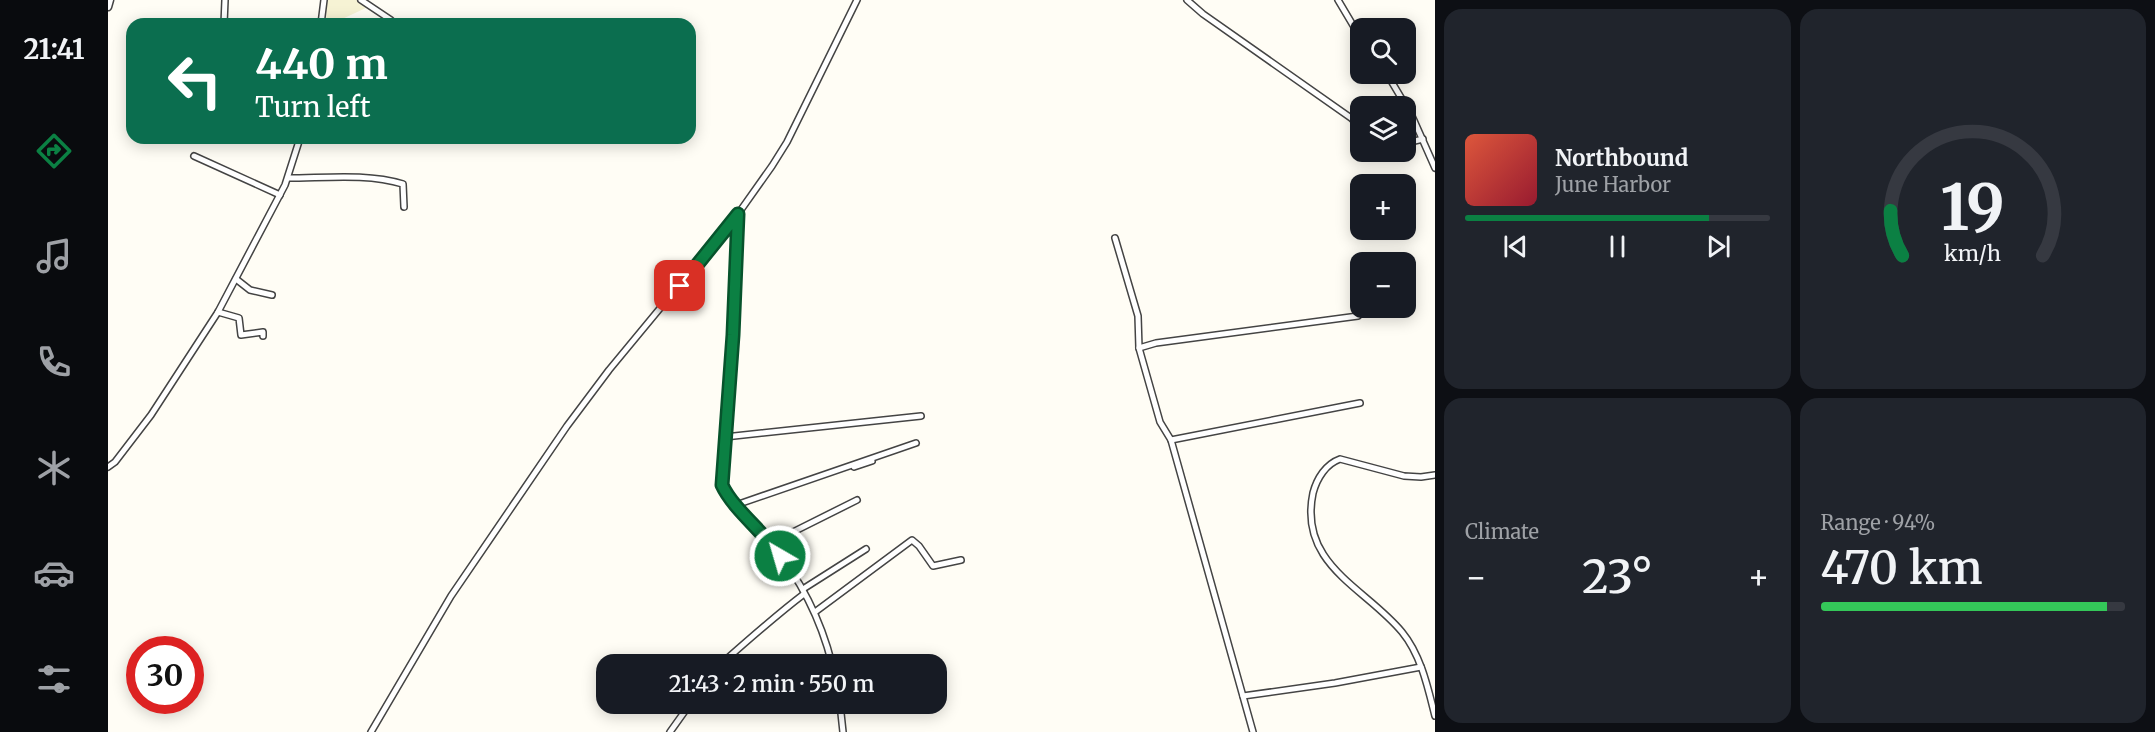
<!DOCTYPE html>
<html lang="en">
<head>
<meta charset="utf-8">
<style>
	:root { --surface:#171b24; --page:#20242c; --text:#f1f3f6; --muted:#9ea1a6; --line:#363941; --accent:#0b8043 }
	body { margin:0; font-family:Merriweather,serif; background:var(--page); color:var(--text); height:100vh; display:flex; flex-direction:column; font-size:22px; white-space:nowrap }
	* { box-sizing:border-box; margin:0 }
	p { font-size:20px; color:var(--muted) }
	.icon { flex:none; width:33px; height:33px; fill:none; stroke:currentColor; stroke-width:2; stroke-linecap:round; stroke-linejoin:round }
	.map { position:relative; flex:1; overflow:hidden }
	.drawer { display:flex; flex-direction:column; gap:9px; padding:9px; background:#0d0f14; width:720px }
	.drawer>* { flex:none }
	.top-card { position:absolute; left:18px; top:18px; width:570px; height:126px; border-radius:18px; box-shadow:0 3px 15px #0003; background:#0b6e4f; color:#fff; overflow:hidden }
	.controls { position:absolute; left:1242px; top:18px; display:grid; gap:12px }
	.controls a { display:grid; place-items:center; width:66px; height:66px; border-radius:12px; background:var(--surface); box-shadow:0 3px 15px #0003; font-size:30px }
	.speed { position:absolute; left:18px; top:636px; display:flex; gap:12px; font-size:30px; font-weight:700; text-align:center }
	.speed>* { display:grid; place-content:center; width:78px; height:78px; border-radius:50%; background:var(--surface); box-shadow:0 3px 15px #0003; line-height:1 }
	.speed .limit { border:9px solid #d22; background:#fff; color:#111 }
	.pin { position:absolute; display:grid; place-items:center; width:51px; height:51px; color:#fff; margin:-26px; border-radius:12px; box-shadow:0 3px 9px #0006 }
	.me { position:absolute; width:66px; margin:-33px; rotate:322deg; stroke-linejoin:round; filter:drop-shadow(0 0 4px #0008) }
	.turn { display:flex; align-items:center; gap:21px; height:126px; padding:0 30px; font-size:27px }
	.turn .icon { width:78px; height:78px; stroke-width:2.5 }
	.turn b { display:block; font-size:42px; line-height:51px }
	.big { font-size:45px; font-weight:600; line-height:1.1 }
	.drawer .widget { flex:1; display:flex; flex-direction:column; justify-content:center; gap:9px; min-width:0; padding:0 21px; border-radius:18px; background:var(--page) }
	.drawer .dial { align-items:center; gap:0 }
	.dial svg { height:156px; overflow:visible; fill:none; stroke:var(--line); stroke-width:7; stroke-linecap:round; text-anchor:middle }
	.dial text { fill:var(--text); stroke:none }
	.song { display:flex; align-items:center; gap:18px }
	.cover { width:72px; height:72px; border-radius:9px; background:linear-gradient(135deg,hsl(10 70% 55%),hsl(350 70% 35%)) }
	.played { height:6px; border-radius:3px; background:linear-gradient(90deg,var(--accent) 80%,var(--line) 80%) }
	.keys { display:flex; justify-content:space-around; direction:ltr }
	.heat { display:flex; justify-content:space-between; align-items:center; font-size:33px; direction:ltr }
	.charge { height:9px; border-radius:4px; background:linear-gradient(90deg,#34c759 94%,var(--line) 0) }
	.drawer .tiles { flex:1; display:grid; gap:9px; grid-template-columns:repeat(2,1fr) }
	.trip { position:absolute; left:488px; top:654px; width:351px; height:60px; border-radius:18px; background:var(--surface); box-shadow:0 3px 15px #0003; font-weight:600; line-height:60px; text-align:center }
	main { display:flex; flex:1; min-height:0 }
	.menu { display:flex; flex-direction:column; width:108px; justify-content:space-around; align-items:center; background:#090b0e; color:var(--muted) }
	.menu .icon { width:42px; height:42px }
	.menu .selected { color:var(--accent) }
	.menu b { font-size:27px; color:var(--text) }
	.map>svg:first-child { display:block }
	.farmland { fill:#f6f3d4 }
	.lines { fill:none; stroke-linecap:round; stroke-linejoin:round }
	.minor-casing { stroke:#444; stroke-width:8 }
	.tertiary-casing { stroke:#444; stroke-width:9 }
	.minor { stroke:#fff; stroke-width:5 }
	.tertiary { stroke:#fff; stroke-width:6 }
	.route-casing { stroke:#07532c; stroke-width:15 }
	.route { stroke:#0b8043; stroke-width:10 }
</style>
</head>
<body>
<main>
<nav class="menu">
<b>21:41</b>
<svg class="icon selected" aria-label="directions" viewBox="0 0 24 24"><path d="M12 3l9 9-9 9-9-9zM9 14v-3h6M13 9l2 2-2 2"/></svg>
<svg class="icon" aria-label="music" viewBox="0 0 24 24"><path d="M9 18V5l10-2v13"/><circle cx="6" cy="18" r="3"/><circle cx="16" cy="16" r="3"/></svg>
<svg class="icon" aria-label="phone" viewBox="0 0 24 24"><path d="M5 4h4l2 5-3 2q2 4 5 5l2-3 5 2v4C11 20 4 13 5 4z"/></svg>
<svg class="icon" aria-label="climate" viewBox="0 0 24 24"><path d="M12 3v18M4 7l16 10M4 17L20 7"/></svg>
<svg class="icon" aria-label="car" viewBox="0 0 24 24"><path d="M5 17H2v-5l4-1 3-4h7l3 4 3 1v5h-3M9 17h6M6 11h13"/><circle cx="7" cy="17" r="2"/><circle cx="17" cy="17" r="2"/></svg>
<svg class="icon" aria-label="filters" viewBox="0 0 24 24"><path d="M4 7h16M4 17h16"/><circle cx="9" cy="7" r="2"/><circle cx="15" cy="17" r="2"/></svg>
</nav>
<div class="map">
<svg width="1327" height="732" viewBox="0 0 1327 732">
	<rect width="100%" height="100%" fill="#fffdf5"/>
	<!-- farmland -->
	<path class="farmland" d="M219 0H249L260 7 232 20 233 24H218Z"/>
	<g class="lines">
		<!-- minor casing -->
		<g class="minor-casing">
			<g id="minor">
				<path d="M253 0 283 20"/>
				<path d="M1079 0 1095 14 1243 118 1252 127"/>
				<path d="M1230 0 1252 37"/>
				<path d="M116 24 117 0"/>
				<path d="M213 24 216 0"/>
				<path d="M1279 74 1304 116 1327 168"/>
				<path d="M1298 143 1315 139"/>
				<path d="M86 156 172 195"/>
				<path d="M180 178C217 178 259 173 295 184L296 207"/>
				<path d="M630 215 625 335 614 485C624 507 646 523 662 542 691 577 713 620 724 664"/>
				<path d="M1007 238 1030 316 1031 348 1052 422 1063 440 1145 732"/>
				<path d="M128 279 142 290 164 295"/>
				<path d="M110 312 131 318 133 335 155 332V336"/>
				<path d="M1031 348 1048 343 1250 316"/>
				<path d="M617 437 813 416"/>
				<path d="M1063 440 1252 403"/>
				<path d="M0 467 7 462 43 415 110 312 177 185 192 138"/>
				<path d="M746 467 764 461"/>
				<path d="M1327 475 1313 477 1296 476 1232 459C1218 464 1209 478 1205 493 1190 565 1258 588 1294 632 1313 655 1320 688 1327 716"/>
				<path d="M628 505 808 443"/>
				<path d="M663 543 749 500"/>
				<path d="M695 589 758 549"/>
				<path d="M707 612 804 540 811 546 825 566 853 560"/>
				<path d="M613 664C640 640 667 616 696 594"/>
				<path d="M1135 696 1227 683 1313 667"/>
				<path d="M732 704 735 732"/>
				<path d="M263 732 343 596 459 426 501 370 630 214 664 166 679 142 749 0"/>
				<path d="M562 732 582 704"/>
			</g>
		</g>
		<!-- tertiary casing -->
		<g class="tertiary-casing">
			<path id="tertiary" d="M0 7 2 0"/>
		</g>
		<!-- minor -->
		<use href="#minor" class="minor"/>
		<!-- tertiary -->
		<use href="#tertiary" class="tertiary"/>
	</g>
	<g class="lines">
		<!-- route casing -->
		<g class="route-casing">
			<path id="route" d="M572 286 630 214 625 335 614 485C625 509 656 532 672 556"/>
		</g>
		<!-- route -->
		<use href="#route" class="route"/>
	</g>
</svg>
<div class="controls">
<a><svg class="icon" aria-label="search" viewBox="0 0 24 24"><circle cx="10" cy="10" r="6"/><path d="M15 15l6 6"/></svg></a>
<a><svg class="icon" aria-label="layers" viewBox="0 0 24 24"><path d="M12 4l9 5-9 5-9-5zM3 14l9 5 9-5"/></svg></a>
<a>+</a>
<a>−</a>
</div>
<div class="speed"><div class="limit">30</div></div>
<div class="pin" style="left:572px;top:286px;background:#d93025"><svg class="icon" aria-label="arrive" viewBox="0 0 24 24"><path d="M6 21V4h12l-3 4 3 4H6"/></svg></div>
<svg class="me" style="left:672px;top:556px" viewBox="-20 -20 40 40"><circle r="17" fill="#0b8043" stroke="#fff" stroke-width="3"/><path d="M0-11L8 9 0 5-8 9z" fill="#fff"/></svg>
<div class="trip">21:43 · 2 min · 550 m</div>
<div class="top-card">
<div class="turn"><svg class="icon" aria-label="left" viewBox="0 0 24 24"><path d="M17 20v-9H6M10 6l-5 5 5 5"/></svg><div><b>440 m</b>Turn left</div></div>
</div>
</div>
<section class="drawer">
<div class="tiles">
<div class="widget">
<div class="song"><i class="cover"></i><div><b>Northbound</b><p>June Harbor</p></div></div>
<div class="played"></div>
<div class="keys"><svg class="icon" aria-label="previous" viewBox="0 0 24 24"><path d="M18 5L8 12l10 7zM5 5v14"/></svg><svg class="icon" aria-label="pause" viewBox="0 0 24 24"><path d="M8 5v14M16 5v14"/></svg><svg class="icon" aria-label="next" viewBox="0 0 24 24"><path d="M6 5l10 7-10 7zM19 5v14"/></svg></div>
</div>
<div class="widget dial"><svg viewBox="0 0 100 80">
<path d="M14 69A42 42 0 1 1 86 69"/>
<path d="M14 69A42 42 0 0 1 8 46" stroke="#0b8043"/>
<text x="50" y="56" font-size="32" font-weight="700">19</text>
<text x="50" y="72" font-size="11">km/h</text>
</svg></div>
<div class="widget"><p>Climate</p>
<div class="heat"><a>−</a><b class="big">23°</b><a>+</a></div>
</div>
<div class="widget"><p>Range · 94%</p><b class="big">470 km</b><div class="charge"></div></div>
</div>
</section>
</main>
</body>
</html>
